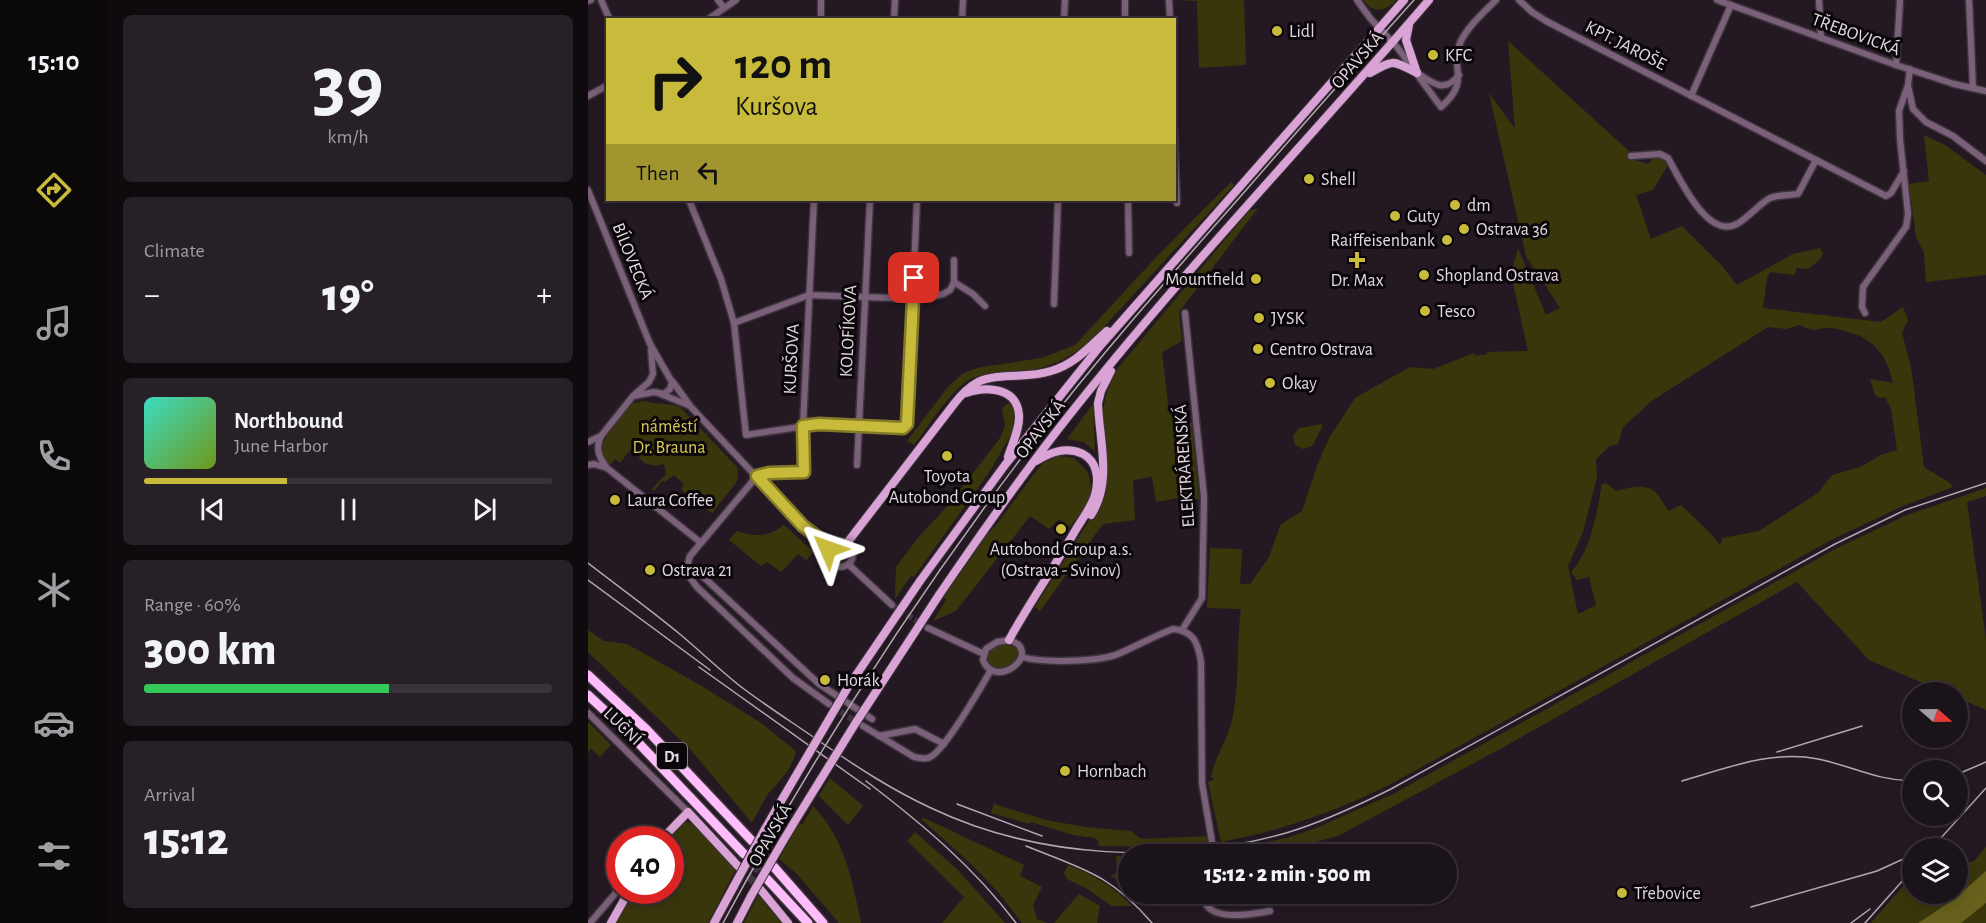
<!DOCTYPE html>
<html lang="en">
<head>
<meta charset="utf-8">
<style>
	:root { --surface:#1b131a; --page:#282027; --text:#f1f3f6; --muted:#a09ea2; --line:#393239; --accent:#c8bb3b }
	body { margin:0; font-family:"Alegreya Sans",sans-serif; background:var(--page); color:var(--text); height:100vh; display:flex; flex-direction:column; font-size:22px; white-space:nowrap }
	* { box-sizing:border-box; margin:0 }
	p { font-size:20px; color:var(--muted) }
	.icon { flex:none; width:33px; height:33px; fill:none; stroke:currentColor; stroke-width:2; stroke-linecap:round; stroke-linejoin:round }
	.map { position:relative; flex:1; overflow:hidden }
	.sheet { display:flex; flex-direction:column; gap:15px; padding:15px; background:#0f0a0e; width:480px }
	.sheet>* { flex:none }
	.guide { position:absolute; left:18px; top:18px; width:570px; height:183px; border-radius:0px; box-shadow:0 3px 15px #0003,0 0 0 2px var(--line); background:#c8bb3b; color:#111; overflow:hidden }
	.needle { width:39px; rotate:110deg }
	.fabs { position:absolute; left:1314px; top:682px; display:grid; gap:12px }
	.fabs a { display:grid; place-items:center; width:66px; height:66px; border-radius:50%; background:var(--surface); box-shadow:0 3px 15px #0003,0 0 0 2px var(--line); font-size:30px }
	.speed { position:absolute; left:18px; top:826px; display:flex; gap:12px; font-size:30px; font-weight:700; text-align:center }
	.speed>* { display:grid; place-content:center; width:78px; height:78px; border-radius:50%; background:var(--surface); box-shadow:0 3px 15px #0003,0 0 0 2px var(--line); line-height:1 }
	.speed .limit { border:9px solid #d22; background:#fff; color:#111 }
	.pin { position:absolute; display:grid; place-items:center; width:51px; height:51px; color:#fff; margin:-26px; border-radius:12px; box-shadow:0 3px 9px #0006 }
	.me { position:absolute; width:66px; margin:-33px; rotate:313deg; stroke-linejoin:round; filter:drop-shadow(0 0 4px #0008) }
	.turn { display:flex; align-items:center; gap:21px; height:126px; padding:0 30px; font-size:27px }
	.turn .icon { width:78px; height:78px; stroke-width:2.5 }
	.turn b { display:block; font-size:42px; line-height:51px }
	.then { display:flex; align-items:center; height:57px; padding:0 30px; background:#0003; gap:12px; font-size:22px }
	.big { font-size:45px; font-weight:800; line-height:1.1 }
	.sheet .card { flex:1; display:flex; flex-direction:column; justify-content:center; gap:9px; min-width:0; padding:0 21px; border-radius:9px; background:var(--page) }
	.sheet .dial { align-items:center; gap:0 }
	.dial b { font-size:78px; line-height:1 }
	.song { display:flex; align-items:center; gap:18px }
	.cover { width:72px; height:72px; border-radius:9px; background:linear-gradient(135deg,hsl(170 70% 55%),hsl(80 70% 35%)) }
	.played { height:6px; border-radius:3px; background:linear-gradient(90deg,var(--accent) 35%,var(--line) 35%) }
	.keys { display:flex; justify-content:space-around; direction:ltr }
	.heat { display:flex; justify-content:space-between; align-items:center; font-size:33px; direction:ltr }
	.charge { height:9px; border-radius:4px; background:linear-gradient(90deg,#34c759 60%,var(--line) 0) }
	.trip { position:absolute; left:530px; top:844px; width:339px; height:60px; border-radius:30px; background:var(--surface); box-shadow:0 3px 15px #0003,0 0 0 2px var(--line); font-weight:800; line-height:60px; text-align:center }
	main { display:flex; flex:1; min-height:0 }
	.menu { display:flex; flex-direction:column; width:108px; justify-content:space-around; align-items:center; background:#0b080a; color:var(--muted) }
	.menu .icon { width:42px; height:42px }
	.menu .current { color:var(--accent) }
	.menu b { font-size:27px; color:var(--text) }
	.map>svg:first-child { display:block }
	.green { fill:#3a360c; fill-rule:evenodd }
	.water { fill:#68611d }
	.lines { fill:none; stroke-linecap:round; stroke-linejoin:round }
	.minor-tunnel { stroke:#40363f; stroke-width:6; stroke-dasharray:6 3; stroke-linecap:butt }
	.major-tunnel { stroke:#40363f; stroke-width:8; stroke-dasharray:8 4; stroke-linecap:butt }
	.highway-tunnel { stroke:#40363f; stroke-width:9; stroke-dasharray:9 4.5; stroke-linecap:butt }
	.minor-casing { stroke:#3e343d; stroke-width:9 }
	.major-casing { stroke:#3e343d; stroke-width:10 }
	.highway-casing { stroke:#3e343d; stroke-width:12 }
	.minor { stroke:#7a6078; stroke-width:6 }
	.major { stroke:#d9a3d6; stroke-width:8 }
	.highway { stroke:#ffbdfb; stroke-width:9 }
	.tram { stroke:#b1a8b0; stroke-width:1.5 }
	.rail { stroke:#b1a8b0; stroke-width:1.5 }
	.minor-bridge-casing { stroke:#3e343d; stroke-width:9; stroke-linecap:butt }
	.major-bridge-casing { stroke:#3e343d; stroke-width:10; stroke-linecap:butt }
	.minor-bridge { stroke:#7a6078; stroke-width:6 }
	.major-bridge { stroke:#d9a3d6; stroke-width:8 }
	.route-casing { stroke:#827a26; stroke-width:15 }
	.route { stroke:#c8bb3b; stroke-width:10 }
	.poi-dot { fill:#c8bb3b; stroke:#0a060a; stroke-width:2 }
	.labels { text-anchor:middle; stroke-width:6; stroke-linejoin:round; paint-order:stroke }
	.shield { fill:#0a060a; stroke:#a09aa0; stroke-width:1.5 }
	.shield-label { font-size:16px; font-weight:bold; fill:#e1d9e0 }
	.poi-label { font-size:18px; fill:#e1d9e0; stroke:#0a060a; text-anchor:start }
	.street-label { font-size:18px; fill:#e1d9e0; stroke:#0a060a }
	.park-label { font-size:18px; fill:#d7ca53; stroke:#0a060a }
</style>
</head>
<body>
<main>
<nav class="menu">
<b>15:10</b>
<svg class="icon current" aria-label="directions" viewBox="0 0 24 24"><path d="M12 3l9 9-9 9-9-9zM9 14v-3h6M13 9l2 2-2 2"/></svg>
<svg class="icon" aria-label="music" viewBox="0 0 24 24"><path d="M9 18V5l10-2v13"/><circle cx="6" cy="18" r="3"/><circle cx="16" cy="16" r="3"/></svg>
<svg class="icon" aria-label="phone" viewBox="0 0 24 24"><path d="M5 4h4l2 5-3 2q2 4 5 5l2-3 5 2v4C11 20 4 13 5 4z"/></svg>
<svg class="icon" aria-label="climate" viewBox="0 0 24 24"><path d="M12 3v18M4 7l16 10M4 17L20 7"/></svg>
<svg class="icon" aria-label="car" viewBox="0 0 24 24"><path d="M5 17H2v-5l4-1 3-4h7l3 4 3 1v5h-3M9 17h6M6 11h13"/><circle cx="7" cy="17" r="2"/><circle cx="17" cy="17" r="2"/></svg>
<svg class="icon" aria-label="filters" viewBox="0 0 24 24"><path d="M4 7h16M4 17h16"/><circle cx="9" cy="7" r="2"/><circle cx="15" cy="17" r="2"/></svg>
</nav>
<section class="sheet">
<div class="card dial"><b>39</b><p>km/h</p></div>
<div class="card"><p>Climate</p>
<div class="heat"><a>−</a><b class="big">19°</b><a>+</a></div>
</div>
<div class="card">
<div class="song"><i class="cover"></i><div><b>Northbound</b><p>June Harbor</p></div></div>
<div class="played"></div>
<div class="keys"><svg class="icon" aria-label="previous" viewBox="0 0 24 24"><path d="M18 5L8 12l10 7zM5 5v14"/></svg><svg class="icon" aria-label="pause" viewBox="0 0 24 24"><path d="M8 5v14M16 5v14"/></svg><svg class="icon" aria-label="next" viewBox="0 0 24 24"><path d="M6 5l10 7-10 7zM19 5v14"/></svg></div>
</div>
<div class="card"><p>Range · 60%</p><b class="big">300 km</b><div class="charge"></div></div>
<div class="card"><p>Arrival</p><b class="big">15:12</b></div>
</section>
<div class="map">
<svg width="1398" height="923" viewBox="0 0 1398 923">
	<rect width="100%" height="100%" fill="#241923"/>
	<!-- green -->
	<g class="green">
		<path d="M587 0H656L658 65 611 68 609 1Z"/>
		<path d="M775 0H808C797 12 786 14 775 0Z"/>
		<path d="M920 41 1043 153 1044 159 1059 164 1070 156 1078 161 1080 165 1065 190 1048 195 1063 239 1094 226 1134 266 1149 285 1205 254 1232 248 1235 254C1232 261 1225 265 1220 269L1208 268 1207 275 1182 272 1179 278 1175 308 1293 322 1315 307 1320 320 1314 333 1323 367 1336 467 1362 483 1365 487 1315 506 1245 539 801 785C743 813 696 830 633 842L620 782 627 779 623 777C627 756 641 738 645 716 652 680 648 644 653 609L619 608 622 548 654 549 652 584H662L681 557 693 524 714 511 729 466 741 438 767 398 822 367 845 369 886 353 887 356 899 354V352L940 351 923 274 930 248 958 315 972 308 938 256 901 93 927 129ZM1212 325C1228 333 1223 329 1239 328 1244 327 1252 330 1257 331 1286 338 1299 355 1305 383L1282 379 1287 395 1291 398 1297 397 1303 409 1309 450 1293 455 1272 467 1244 475 1230 493 1171 531 1135 538 1132 545 1125 536 1093 505 1081 511C1076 506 1072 495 1066 491 1056 483 1039 488 1028 491L1018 483 1014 484C1009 512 1003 551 983 572L989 580 1001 577 1008 605 990 614 980 566 995 532 1009 477 1008 459 1022 446 1030 444 1035 427 1065 400 1180 327 1198 329Z"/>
		<path d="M1336 135 1357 145 1398 175V275L1338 282 1336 253 1328 237 1321 184 1341 181Z"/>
		<path d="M643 182 646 185 504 340C487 353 470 365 447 369 429 373 394 371 379 381 358 397 342 424 326 445L319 441 359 388 374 374 389 368 453 358 487 345 571 254Z"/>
		<path d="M670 208 591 312 594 341 574 352 581 413 604 423 611 499 591 502 590 498 568 502 564 477 545 480 547 520 515 524 452 611 447 607 517 495C522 464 510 431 517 400 519 390 525 379 529 369L661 211Z"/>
		<path d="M57 401C69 405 82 402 93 408L149 467 150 476 148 483 124 513 119 510 122 505 107 493 103 497 93 489 96 484 86 475 77 482 74 481 66 491 64 489 78 474 76 464C59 469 46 460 49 441L32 463 27 459 21 466C0 446 33 418 45 403Z"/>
		<path d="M421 403 425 408 427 418 424 433 402 471 326 577 323 576 307 599 308 567 329 539 363 502 412 438 417 426 414 408Z"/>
		<path d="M505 404 507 452 496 442 479 439Z"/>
		<path d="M734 424 735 426 724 446 715 449 707 445 705 436 711 428Z"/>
		<path d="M470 456 486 458 500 472 503 487 502 501 482 527 471 519 461 529 442 516 368 611 345 621 358 600 356 597 398 536 409 524 445 475 455 463Z"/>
		<path d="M1398 488V496L1379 502 1398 640V710L1370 698V693H1358L1281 660 1209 582 912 749 750 836 677 855H629V853L702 837 728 828 805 794 1249 548 1319 515Z"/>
		<path d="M196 525 226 552 218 560 210 554 193 572 179 562 173 566 141 540 149 531C167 537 181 537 196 525Z"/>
		<path d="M0 630 16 641 39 644 112 685 173 723 208 751C204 770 192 780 180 794 174 803 169 814 164 823L102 749 0 652Z"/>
		<path d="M420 644 428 648 430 652 427 662 415 668 404 667 399 659 401 651 412 645Z"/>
		<path d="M0 722 23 745 12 757 3 748 0 754Z"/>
		<path d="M242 778 275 806 260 825 231 796Z"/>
		<path d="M406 804 458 820 497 827 543 831 553 839 618 836 620 844 577 847 510 846 511 842 507 838 485 835 443 822 442 824 403 813Z"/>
		<path d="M225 806C257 839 264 880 273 923H251L209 874 191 859 211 823 214 825Z"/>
		<path d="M336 818 436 865 432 876 454 887 445 905 449 919 459 923H434L410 892 379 860 333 819Z"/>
		<path d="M98 822 106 824 148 869 120 923H27L47 891H82V840H81L92 825Z"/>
		<path d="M327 832 370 870 417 923H354L376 897 319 841Z"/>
		<path d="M1398 847V871L1366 899 1330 923H1283L1324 876V894H1370V865L1386 861Z"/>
		<path d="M528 856 540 857V888L523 876 529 872Z"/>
		<path d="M480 865C505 875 526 886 544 906H524L499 889 479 879 476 873Z"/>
		<path d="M491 894 512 906 509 923H466Z"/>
		<path d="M170 895 192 921 194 923H156Z"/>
		<path d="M1398 896V923H1362Z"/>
	</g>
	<!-- water -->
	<path class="water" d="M1398 871V903L1373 923H1330L1366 899Z"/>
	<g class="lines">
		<!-- minor-tunnel -->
		<g class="minor-tunnel">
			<path d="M304 605 340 628"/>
			<path d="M245 707 275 726"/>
		</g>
		<!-- major-tunnel -->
		<path class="major-tunnel" d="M152 867 172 889"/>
		<!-- highway-tunnel -->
		<g class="highway-tunnel">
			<path d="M164 841 186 867"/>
			<path d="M156 854 179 879"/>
		</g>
		<!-- minor casing -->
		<g class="minor-casing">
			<g id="minor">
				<path d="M13 0 22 20"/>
				<path d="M130 0 136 8"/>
				<path d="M537 0V20"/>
				<path d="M581 0 582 20"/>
				<path d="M769 0 782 18 809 47 853 107C884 80 861 69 872 43 879 27 896 12 908 0"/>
				<path d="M931 0 944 12 958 21 1298 196 1303 193 1316 171"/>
				<path d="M1129 0 1308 65 1366 84 1398 91"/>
				<path d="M1231 0 1233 38"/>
				<path d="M1381 0 1385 88"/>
				<path d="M0 1 3 0"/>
				<path d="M119 20 148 0"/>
				<path d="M233 20V0"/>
				<path d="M306 20 307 0"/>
				<path d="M374 20 375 0"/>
				<path d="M476 20 477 0"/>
				<path d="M1308 65 1312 0"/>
				<path d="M831 74C846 84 857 93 871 75"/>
				<path d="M1320 86 1325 109 1338 122 1365 136 1398 161"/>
				<path d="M0 96 20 85"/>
				<path d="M1103 96 1143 5"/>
				<path d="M586 129 589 203"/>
				<path d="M1043 156 1072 154 1080 158C1091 177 1119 240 1149 224 1161 217 1170 205 1182 198 1190 195 1202 195 1210 194L1228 160"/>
				<path d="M0 190 62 344 84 382 82 389 76 394 66 392 45 396"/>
				<path d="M101 200 133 279 146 323 158 435 231 424 315 428 319 425 329 200"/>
				<path d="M540 200 541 253"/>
				<path d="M366 282 385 294 397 306"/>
				<path d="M466 304 470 200"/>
				<path d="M1277 313 1274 307 1275 287 1318 227 1320 214 1312 139 1311 111 1320 85 1322 69"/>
				<path d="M146 323 221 295 332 299 355 294 362 290 366 282V260"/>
				<path d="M85 382 103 407 207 518 222 532 242 546"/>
				<path d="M73 394 100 405"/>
				<path d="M0 442 13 436"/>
				<path d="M0 465 6 464 19 468 112 542"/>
				<path d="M269 465 282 200"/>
				<path d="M19 468C11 457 7 449 13 436L45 396 61 382 65 374 63 350"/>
				<path d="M169 476 181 473H216L215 426 226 200"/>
				<path d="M169 476 102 556C97 569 101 578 110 588L205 678 241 704"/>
				<circle cx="252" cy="554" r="13"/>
				<path d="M260 564 304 605"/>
				<path d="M108 570 231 684 284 719"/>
				<path d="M340 628 396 654"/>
				<path d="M594 630 614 598 616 497 597 313"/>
				<path d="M421 640C457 651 408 692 395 660L398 649 409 642Z"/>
				<path d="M434 657C454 663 511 662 530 654 549 646 566 636 585 629 606 631 610 643 613 662L614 783 623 836"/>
				<path d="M0 713 100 812"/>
				<path d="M275 726 326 757C333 758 338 760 344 756 360 745 392 689 403 670"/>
				<path d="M291 736 327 729 356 744"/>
				<path d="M615 894C616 923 661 915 682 911"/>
				<path d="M2 923 32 888"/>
			</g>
		</g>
		<!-- major casing -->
		<g class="major-casing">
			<g id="major">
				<path d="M821 25 818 40 829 73"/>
				<path d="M782 73C806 59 804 60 829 73"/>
				<path d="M378 393C398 386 429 387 431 415 432 429 424 444 420 457"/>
				<path d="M503 515C525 481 511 441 510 403L513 391 523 371"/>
				<path d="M259 543 366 404C372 396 381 387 390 382 412 372 440 379 463 371 487 364 501 347 519 331"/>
				<path d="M332 581 417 465 512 346 816 0"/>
				<path d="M351 595C392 535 434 475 479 418 593 273 721 140 841 0"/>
				<path d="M421 640C441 603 466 568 487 531 494 519 503 508 507 495 511 480 510 462 495 454 478 446 463 452 448 461"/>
				<path d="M177 829 189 808"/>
				<path d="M73 840 100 812 150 866"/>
				<path d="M195 841 207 821"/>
				<path d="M173 890 200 923"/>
				<path d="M23 923 41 891"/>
				<path d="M126 923 146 886"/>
				<path d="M149 923 163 896"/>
			</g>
		</g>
		<!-- highway casing -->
		<g class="highway-casing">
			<g id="highway">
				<path d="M0 675 59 730 164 841"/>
				<path d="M0 695 42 734 156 854"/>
				<path d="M186 867 235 923"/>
				<path d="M179 879 220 923"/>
			</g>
		</g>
		<!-- minor -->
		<use href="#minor" class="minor"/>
		<!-- major -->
		<use href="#major" class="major"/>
		<!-- highway -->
		<use href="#highway" class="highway"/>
		<!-- tram -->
		<path class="tram" d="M135 923C228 751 334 586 454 431 514 353 580 279 645 205 705 136 765 68 826 0"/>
		<!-- rail -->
		<g class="rail">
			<path d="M0 563C31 587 63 610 93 635 113 652 132 670 152 686 178 706 207 724 234 743 269 767 304 790 343 808 450 859 584 865 698 833 735 822 769 806 803 789L1247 544 1317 510 1398 483"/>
			<path d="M0 580 122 670"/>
			<path d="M111 667 282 789"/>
			<path d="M1189 752 1274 726"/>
			<path d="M1370 774 1398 762"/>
			<path d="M278 781C333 823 386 867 428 923"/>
			<path d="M1094 781C1139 768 1183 750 1230 759 1264 766 1287 780 1324 781"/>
			<path d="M369 804 454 836"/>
			<path d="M438 846C495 869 522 874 564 923"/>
			<path d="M1343 849 1398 788"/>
			<path d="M1163 907 1289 871 1324 855"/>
			<path d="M1263 923 1282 909"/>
			<path d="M1277 923 1324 870"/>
		</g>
		<!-- minor-bridge casing -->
		<g class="minor-bridge-casing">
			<path id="minor-bridge" d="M623 836 626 855"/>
		</g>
		<!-- major-bridge casing -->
		<g class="major-bridge-casing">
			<g id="major-bridge">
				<path d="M189 808 260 687 332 581"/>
				<path d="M207 821 267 724 351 595"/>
				<path d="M146 886 177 829"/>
				<path d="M163 896 195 841"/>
			</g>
		</g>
		<!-- minor-bridge -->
		<use href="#minor-bridge" class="minor-bridge"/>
		<!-- major-bridge -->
		<use href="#major-bridge" class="major-bridge"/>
	</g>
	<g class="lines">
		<!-- route casing -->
		<g class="route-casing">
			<path id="route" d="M240 549 242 546 215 526 169 476 181 473 216 472 215 426 231 424 315 428 319 424 326 278"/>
		</g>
		<!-- route -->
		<use href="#route" class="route"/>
	</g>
	<!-- markers -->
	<g class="poi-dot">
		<circle cx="689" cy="31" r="6"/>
		<circle cx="845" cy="55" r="6"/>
		<circle cx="721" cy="179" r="6"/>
		<circle cx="867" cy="205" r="6"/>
		<circle cx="807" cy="216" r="6"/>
		<circle cx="876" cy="229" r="6"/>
		<circle cx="859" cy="240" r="6"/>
		<path d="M766 251h6v6h6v6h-6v6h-6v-6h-6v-6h6z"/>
		<circle cx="836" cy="275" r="6"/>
		<circle cx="668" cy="279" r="6"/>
		<circle cx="837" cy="311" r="6"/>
		<circle cx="671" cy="318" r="6"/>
		<circle cx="670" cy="349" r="6"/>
		<circle cx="682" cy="383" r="6"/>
		<circle cx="359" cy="456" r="6"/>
		<circle cx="27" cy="500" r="6"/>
		<circle cx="473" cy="529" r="6"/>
		<circle cx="62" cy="570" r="6"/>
		<circle cx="237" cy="680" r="6"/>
		<circle cx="477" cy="771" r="6"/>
		<circle cx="1034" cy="893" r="6"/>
	</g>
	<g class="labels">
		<!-- shield labels -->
		<rect class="shield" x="69" y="743" width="30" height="26" rx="4.5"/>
		<g class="shield-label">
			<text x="84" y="762">D1</text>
		</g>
		<!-- poi labels -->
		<g class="poi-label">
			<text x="701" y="37">Lidl</text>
			<text x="857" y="61">KFC</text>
			<text x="733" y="185">Shell</text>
			<text x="879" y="211">dm</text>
			<text x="819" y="222">Guty</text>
			<text x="888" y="235">Ostrava 36</text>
			<text x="847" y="246" text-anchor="end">Raiffeisenbank</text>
			<text x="848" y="281">Shopland Ostrava</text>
			<text x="656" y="285" text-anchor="end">Mountfield</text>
			<text x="769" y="286" text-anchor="middle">Dr. Max</text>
			<text x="849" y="317">Tesco</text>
			<text x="683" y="324">JYSK</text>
			<text x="682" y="355">Centro Ostrava</text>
			<text x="694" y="389">Okay</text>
			<text x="359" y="482" text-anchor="middle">Toyota<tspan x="359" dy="21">Autobond Group</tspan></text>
			<text x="39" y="506">Laura Coffee</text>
			<text x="473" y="555" text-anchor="middle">Autobond Group a.s.<tspan x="473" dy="21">(Ostrava - Svinov)</tspan></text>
			<text x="74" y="576">Ostrava 21</text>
			<text x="249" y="686">Horák</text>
			<text x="489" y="777">Hornbach</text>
			<text x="1046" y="899">Třebovice</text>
		</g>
		<!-- street labels -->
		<g class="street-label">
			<text transform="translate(1268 34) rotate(20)" y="6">TŘEBOVICKÁ</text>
			<text transform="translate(1038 45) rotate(27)" y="6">KPT. JAROŠE</text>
			<text transform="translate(769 60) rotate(-49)" y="6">OPAVSKÁ</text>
			<text transform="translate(45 261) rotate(68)" y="6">BÍLOVECKÁ</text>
			<text transform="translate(260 331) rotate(-87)" y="6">KOLOFÍKOVA</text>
			<text transform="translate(203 359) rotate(-87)" y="6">KURŠOVA</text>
			<text transform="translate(452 429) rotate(-52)" y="6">OPAVSKÁ</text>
			<text transform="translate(596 466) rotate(-94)" y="6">ELEKTRÁRENSKÁ</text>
			<text transform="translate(35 726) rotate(44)" y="6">LUČNÍ</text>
			<text transform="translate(182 835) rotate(-60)" y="6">OPAVSKÁ</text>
		</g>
		<!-- park labels -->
		<g class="park-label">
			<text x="81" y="432">náměstí<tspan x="81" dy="21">Dr. Brauna</tspan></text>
		</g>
	</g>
</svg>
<div class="fabs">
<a><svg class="needle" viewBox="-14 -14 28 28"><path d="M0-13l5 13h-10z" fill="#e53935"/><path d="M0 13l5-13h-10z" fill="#a09ea2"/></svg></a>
<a><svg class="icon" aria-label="search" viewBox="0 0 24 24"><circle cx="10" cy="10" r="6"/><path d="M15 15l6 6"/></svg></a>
<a><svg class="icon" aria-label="layers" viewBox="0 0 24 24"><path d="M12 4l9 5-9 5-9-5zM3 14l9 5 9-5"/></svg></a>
</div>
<div class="speed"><div class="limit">40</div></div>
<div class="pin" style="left:326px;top:278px;background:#d93025"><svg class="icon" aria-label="arrive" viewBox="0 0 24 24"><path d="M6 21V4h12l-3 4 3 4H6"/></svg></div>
<svg class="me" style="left:240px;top:549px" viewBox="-20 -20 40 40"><path d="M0-17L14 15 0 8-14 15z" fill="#c8bb3b" stroke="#fff" stroke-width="4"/></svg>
<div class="trip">15:12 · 2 min · 500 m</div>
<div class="guide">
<div class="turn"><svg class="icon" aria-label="right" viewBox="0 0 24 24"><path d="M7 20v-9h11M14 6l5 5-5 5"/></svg><div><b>120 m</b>Kuršova</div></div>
<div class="then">Then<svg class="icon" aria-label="left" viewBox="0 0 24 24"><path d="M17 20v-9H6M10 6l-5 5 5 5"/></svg></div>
</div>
</div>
</main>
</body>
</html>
